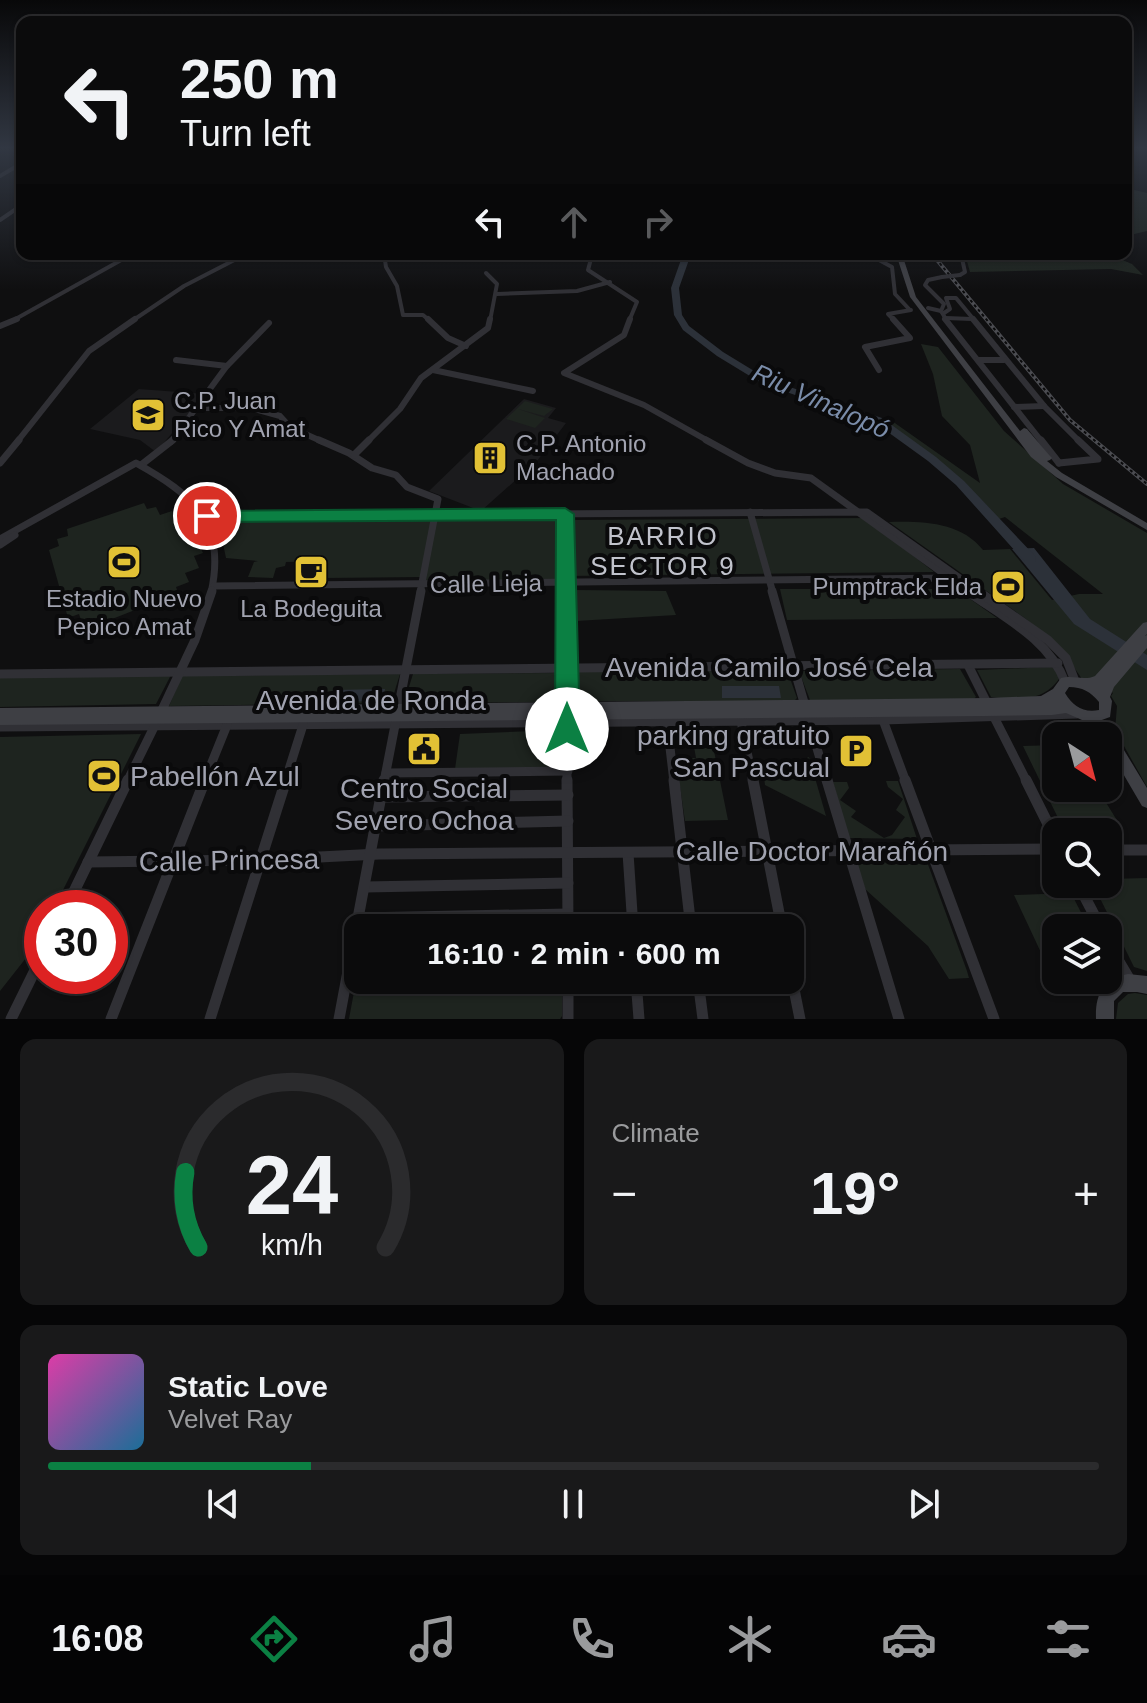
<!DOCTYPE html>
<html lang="en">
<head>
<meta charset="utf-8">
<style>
	:root { --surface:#0b0b0c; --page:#19191a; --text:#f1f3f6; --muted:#9a9b9d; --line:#2b2b2d; --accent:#0b8043 }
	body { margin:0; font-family:Arial,sans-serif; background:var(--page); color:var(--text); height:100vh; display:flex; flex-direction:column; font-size:30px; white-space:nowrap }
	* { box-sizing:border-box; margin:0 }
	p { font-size:26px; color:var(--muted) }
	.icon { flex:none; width:44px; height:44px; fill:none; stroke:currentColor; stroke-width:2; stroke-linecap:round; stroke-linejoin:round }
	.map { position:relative; height:1019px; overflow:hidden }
	.panel { display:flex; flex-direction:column; gap:20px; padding:20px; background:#060607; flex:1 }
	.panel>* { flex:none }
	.hud { position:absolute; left:16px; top:16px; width:1116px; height:244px; border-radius:16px; box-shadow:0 2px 6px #0004,0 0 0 2px var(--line); background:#0b0b0c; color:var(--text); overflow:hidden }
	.needle { width:52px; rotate:144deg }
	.tools { position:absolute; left:1042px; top:722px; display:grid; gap:16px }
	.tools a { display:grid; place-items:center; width:80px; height:80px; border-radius:16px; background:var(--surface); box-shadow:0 2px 6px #0004,0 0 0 2px var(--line); font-size:40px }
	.speed { position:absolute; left:24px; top:890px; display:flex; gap:16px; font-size:40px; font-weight:700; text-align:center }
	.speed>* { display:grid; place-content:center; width:104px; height:104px; border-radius:50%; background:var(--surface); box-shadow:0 2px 6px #0004,0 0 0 2px var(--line); line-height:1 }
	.speed .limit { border:12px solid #d22; background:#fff; color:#111 }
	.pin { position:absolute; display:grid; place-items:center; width:68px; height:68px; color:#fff; margin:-34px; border:4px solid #fff; border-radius:50%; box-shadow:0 2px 8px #0007 }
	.me { position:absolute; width:88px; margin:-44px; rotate:0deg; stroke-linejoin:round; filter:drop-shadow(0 0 6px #0008) }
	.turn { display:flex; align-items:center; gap:28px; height:168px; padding:0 32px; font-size:36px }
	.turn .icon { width:104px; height:104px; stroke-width:2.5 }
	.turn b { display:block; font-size:56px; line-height:68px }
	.lanes { display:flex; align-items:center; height:76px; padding:0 32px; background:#0003; justify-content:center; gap:40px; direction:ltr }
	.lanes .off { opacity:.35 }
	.big { font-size:60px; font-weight:600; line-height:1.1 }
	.panel .tile { flex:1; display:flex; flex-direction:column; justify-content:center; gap:12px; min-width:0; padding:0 28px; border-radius:16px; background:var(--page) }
	.panel .dial { align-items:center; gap:0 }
	.dial svg { height:208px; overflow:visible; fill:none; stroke:var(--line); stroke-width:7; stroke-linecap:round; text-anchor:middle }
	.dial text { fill:var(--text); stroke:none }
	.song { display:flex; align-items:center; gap:24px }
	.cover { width:96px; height:96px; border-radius:12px; background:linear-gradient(135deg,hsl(320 70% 55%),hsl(200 70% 35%)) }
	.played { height:8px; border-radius:4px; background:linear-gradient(90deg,var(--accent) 25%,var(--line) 25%) }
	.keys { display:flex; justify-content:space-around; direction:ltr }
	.heat { display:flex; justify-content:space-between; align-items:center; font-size:44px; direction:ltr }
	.panel .tiles { flex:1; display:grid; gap:20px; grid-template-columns:1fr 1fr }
	.tile:last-child { grid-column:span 2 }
	.trip { position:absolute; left:344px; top:914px; width:460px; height:80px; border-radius:16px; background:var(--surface); box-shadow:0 2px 6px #0004,0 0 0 2px var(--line); font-weight:600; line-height:80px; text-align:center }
	.dock { display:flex; height:128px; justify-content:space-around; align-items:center; background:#040405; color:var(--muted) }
	.dock .icon { width:56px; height:56px }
	.dock .selected { color:var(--accent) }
	.dock b { font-size:36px; color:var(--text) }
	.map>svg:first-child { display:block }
	.built { fill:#1b1b1d }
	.green { fill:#1e241f }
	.water { fill:#2c3139 }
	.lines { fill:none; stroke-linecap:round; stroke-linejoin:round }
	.river { fill:#2c3139; fill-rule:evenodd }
	.street-far4 { stroke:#303035; stroke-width:4 }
	.street-far3 { stroke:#303035; stroke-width:6 }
	.street-far2 { stroke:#303035; stroke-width:7 }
	.street-far1 { stroke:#303035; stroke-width:9 }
	.street { stroke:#303035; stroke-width:11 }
	.secondary { fill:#3e3f44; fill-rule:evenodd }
	.rail-casing { stroke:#4b4c51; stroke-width:4 }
	.rail { stroke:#0a0a0b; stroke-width:2; stroke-dasharray:3; stroke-linecap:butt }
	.street-bridge { stroke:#303035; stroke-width:4 }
	.route { fill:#0b8043; stroke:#07532c; stroke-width:2 }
	.labels { text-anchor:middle; stroke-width:8; stroke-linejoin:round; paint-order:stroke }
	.poi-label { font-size:24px; fill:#a1a3b0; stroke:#0a0a0b; text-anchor:start }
	.street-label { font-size:24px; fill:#a1a3b0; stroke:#0a0a0b }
	.water-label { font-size:26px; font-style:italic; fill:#7a8ca9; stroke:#0a0a0b }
	.neighbourhood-label { font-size:26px; letter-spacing:2px; fill:#c1c3cc; stroke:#0a0a0b }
	.near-street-label { font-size:28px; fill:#a1a3b0; stroke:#0a0a0b }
	.near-poi-label { font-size:28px; fill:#a1a3b0; stroke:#0a0a0b; text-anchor:end }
</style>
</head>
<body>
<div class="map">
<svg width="1147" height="1019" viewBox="0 0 1147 1019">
	<rect width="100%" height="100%" fill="#0f0f10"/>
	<!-- built -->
	<g class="built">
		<path d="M139 389 205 394 156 452 140 440 90 429Z"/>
		<path d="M524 399 556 408 548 418 566 423 537 461 481 511 429 491Z"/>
	</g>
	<!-- green -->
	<g class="green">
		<path d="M1126 188 1147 193V231L1126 236Z"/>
		<path d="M965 254H1108L1132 264 1143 275 1111 269 970 272Z"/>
		<path d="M921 344 938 347 1004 431 1063 484 1147 533V787L1115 730 1117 706 1111 696 1113 693 1090 678 1082 679 1060 647 1026 619 889 522C923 521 961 522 983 550L1010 549 1052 600 1079 594H1103L1005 517 999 519 941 463 883 421H892L980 483 970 445 942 416 933 374Z"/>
		<path d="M525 401 553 409 544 416 518 409 545 418 535 428 506 419Z"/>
		<path d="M144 503 147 509 156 507 160 515 172 511 177 522 187 519 203 553 194 556 199 568 185 573 189 582 176 587 178 593 102 623 100 617 82 623 79 614 68 618 49 550 59 546 57 539 68 536 67 529Z"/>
		<path d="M565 514 566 520 865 518 934 572 567 576V584L421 585 422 577 325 578 328 561 286 562 285 566 276 568 273 578 248 577 254 562 258 561 226 558 218 520H434L435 515Z"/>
		<path d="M780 589H956L997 618 787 620Z"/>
		<path d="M576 590 666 591 676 615 576 621Z"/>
		<path d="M1052 667 1056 668 1059 679C1043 702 1017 700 991 697L977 670Z"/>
		<path d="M960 669 976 697 972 700H810L799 671Z"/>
		<path d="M787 670 797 698 794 701H572L573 672Z"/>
		<path d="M559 673 560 702 404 703 413 674Z"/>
		<path d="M400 674 391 703 169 706 182 676Z"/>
		<path d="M171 675 156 704 0 707V678Z"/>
		<path d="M557 730 560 732 559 768 455 769 460 734Z"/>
		<path d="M141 734 54 908H42V934L37 944 0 991V737Z"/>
		<path d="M693 741 713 746 728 820 685 821 676 758H696Z"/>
		<path d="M1056 745V766H1051L1056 767V788H1097L1118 822H1060L1023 746Z"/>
		<path d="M809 757 826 816 765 785 764 777Z"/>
		<path d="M886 781H898L917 839 849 838 833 782H847L849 788 840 800 856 811 851 817 884 838 892 835 905 817 896 810 903 799 888 787Z"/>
		<path d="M926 859 967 971 969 978 949 979 928 946 865 889 856 861Z"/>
		<path d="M1147 878V971L1134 967 1093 884H1108V879Z"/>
		<path d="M1071 893 1089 928H1056V959H1044L1014 895Z"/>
		<path d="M556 920 562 928H366L367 924 373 922Z"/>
		<path d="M358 970V980H562V1016L560 1019H349Z"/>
		<path d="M1135 993 1147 995V1019H1116L1118 1003 1128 994Z"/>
	</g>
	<!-- water -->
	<g class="water">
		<path d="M1034 548 1090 619 1147 655V670L1074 624 1012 549Z"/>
		<path d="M722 686H779L781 698H722Z"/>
		<path d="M385 689 383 701 330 702 333 690Z"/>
	</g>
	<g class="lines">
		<!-- river -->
		<path class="river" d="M683 254H691L679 288 682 315 689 326 723 352 769 380 882 418 936 457 964 481 1035 556 1036 559 1035 562H1025L956 485 928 461 874 422 763 384 717 356 683 330 674 315 671 288Z"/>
		<!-- street-far4 -->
		<g class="street-far4">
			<path d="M0 176 22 163"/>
			<path d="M0 220 22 205"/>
			<path d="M384 254 386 267 397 286 403 315H423L430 321"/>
			<path d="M582 254 592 255 588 270 637 302 629 321"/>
			<path d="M878 254 879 260 892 267 895 294 909 309"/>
			<path d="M486 273 497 284 490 321"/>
			<path d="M960 275 965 272 961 254"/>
			<path d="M942 277 928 280 925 285 944 304 941 311 947 321"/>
			<path d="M497 294 577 291 610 282"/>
			<path d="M928 308 941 311"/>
			<path d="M944 313 950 309 946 298H956L975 321"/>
			<path d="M946 318 972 319"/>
			<path d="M12 321 132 254"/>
			<path d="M132 321 184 286 246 254"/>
			<path d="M895 321 888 314 911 310"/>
		</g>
		<!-- street-far3 -->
		<g class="street-far3">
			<path d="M428 319 448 338 466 346"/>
			<path d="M630 319 624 335 564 373 644 405 710 442"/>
			<path d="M945 319 1042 442"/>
			<path d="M973 319 1044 406 1080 442"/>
			<path d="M0 326 17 319"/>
			<path d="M176 360 227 366"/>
			<path d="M978 360H1004"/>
			<path d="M433 370 533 391"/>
			<path d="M879 370 865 347 910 338 893 319"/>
			<path d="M1014 407 1044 406"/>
			<path d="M198 408H251L280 416 290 427 323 442"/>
			<path d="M17 442 89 351 135 319"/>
			<path d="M171 442 226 367 269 323"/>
			<path d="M367 442 400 409 421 378 488 328 490 319"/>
		</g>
		<!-- street-far2 -->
		<g class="street-far2">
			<path d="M319 440 349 453 372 468 396 475 407 487 438 499 420 593"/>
			<path d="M706 440 748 463 775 473 811 478 970 593"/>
			<path d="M1041 440 1059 463"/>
			<path d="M354 455 369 440"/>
			<path d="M0 463 19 440"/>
			<path d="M1059 463 1098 459 1078 440"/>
			<path d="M141 465 173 440"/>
			<path d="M750 512 773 593"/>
			<path d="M565 514 566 593"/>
			<path d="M207 516 867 512 981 593"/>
			<path d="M0 539 136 463C193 495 227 522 211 593"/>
			<path d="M0 545 15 535"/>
			<path d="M214 586 951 578"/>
		</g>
		<!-- street-far1 -->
		<g class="street-far1">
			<path d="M566 591 567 782"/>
			<path d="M772 591 805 706"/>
			<path d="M967 591C1003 617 1049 639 1065 682"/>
			<path d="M978 591 1048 640 1066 658 1075 681"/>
			<path d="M968 665 987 703"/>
			<path d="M0 674 1058 663"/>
			<path d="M161 712 195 640 212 591"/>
			<path d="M808 718 827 782"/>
			<path d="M995 719 1027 782"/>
			<path d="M883 720 906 782"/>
			<path d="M741 721 753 782"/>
			<path d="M667 722 674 782"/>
			<path d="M0 727 883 720 1077 714"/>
			<path d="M386 773 568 771"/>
			<path d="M127 782 156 723"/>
			<path d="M204 782 227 725"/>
			<path d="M285 782 303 725"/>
			<path d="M384 782 421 591"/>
		</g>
		<!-- street -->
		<g class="street">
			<path d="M567 780 568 928"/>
			<path d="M674 780 691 928"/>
			<path d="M753 780 782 928"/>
			<path d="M827 780 899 1019"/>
			<path d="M905 780 994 1019"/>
			<path d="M1026 780 1056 840"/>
			<path d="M382 797 568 795"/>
			<path d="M376 826 568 821"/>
			<path d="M1108 850H1147"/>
			<path d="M628 853 633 928"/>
			<path d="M88 862 260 860 379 854 1056 849"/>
			<path d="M1078 884 1101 928"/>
			<path d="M365 887 568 883"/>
			<path d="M66 908 128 780"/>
			<path d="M359 918 568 914"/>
			<path d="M1108 943 1130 980"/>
			<path d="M790 969 800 1019"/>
			<path d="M568 980V1019"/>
			<path d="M636 980 639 1019"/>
			<path d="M698 980 703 1019"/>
			<path d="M11 1019 42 956"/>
			<path d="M111 1019 205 780"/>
			<path d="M210 1019 286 780"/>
			<path d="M339 1019 384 780"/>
		</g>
		<!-- secondary -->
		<g class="secondary">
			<path d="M896 254H902L916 297 1020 431 1024 428 1027 429 1050 456 1052 458 1050 460 1047 461 1062 473 1147 523V530L1056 477 1031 457 910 297Z"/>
			<path d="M1147 622V634L1145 636 1147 635V648L1114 687 1110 697 1112 701 1110 717 1099 721 1107 731 1113 732 1147 788V808L1142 806 1108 748V736H1096L1082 720 1066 713 1052 715 983 716 0 725V708L987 698 1041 696 1053 689 1061 678C1073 675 1084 681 1095 676L1143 623ZM1069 687C1082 687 1091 692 1099 702V710C1083 713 1073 706 1065 693Z"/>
			<path d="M1128 974 1147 976V994L1137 992H1123L1114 1001V1019H1096C1095 994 1103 979 1128 974Z"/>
		</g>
		<!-- rail casing -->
		<g class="rail-casing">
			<path id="rail" d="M932 254 1070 420 1147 484"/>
		</g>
		<!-- rail -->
		<use href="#rail" class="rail"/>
		<!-- street-bridge -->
		<path class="street-bridge" d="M942 277 960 275"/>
	</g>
	<!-- sky -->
	<linearGradient id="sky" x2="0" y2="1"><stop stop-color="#080809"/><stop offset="0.51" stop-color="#313742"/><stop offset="1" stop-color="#313742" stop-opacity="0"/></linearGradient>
	<rect width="1147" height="290" fill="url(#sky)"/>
	<!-- route -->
	<path class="route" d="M565 508 574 514 580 729 576 736 567 739 559 736 555 729 556 520 207 522 198 516 207 511Z"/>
	<!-- icons -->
	<defs>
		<g id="school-square" transform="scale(1.8)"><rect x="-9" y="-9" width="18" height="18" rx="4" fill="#e2c135" stroke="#0a0a0b"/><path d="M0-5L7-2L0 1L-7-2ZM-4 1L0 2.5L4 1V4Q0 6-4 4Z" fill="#111"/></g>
		<g id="building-square" transform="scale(1.8)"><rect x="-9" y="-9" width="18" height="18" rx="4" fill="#e2c135" stroke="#0a0a0b"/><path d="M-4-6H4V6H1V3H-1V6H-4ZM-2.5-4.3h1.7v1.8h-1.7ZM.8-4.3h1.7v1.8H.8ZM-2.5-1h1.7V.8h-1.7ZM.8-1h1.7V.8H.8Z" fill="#111"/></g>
		<g id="stadium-square" transform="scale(1.8)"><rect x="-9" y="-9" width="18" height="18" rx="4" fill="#e2c135" stroke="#0a0a0b"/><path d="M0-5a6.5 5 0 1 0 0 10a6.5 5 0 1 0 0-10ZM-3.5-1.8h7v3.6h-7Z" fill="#111"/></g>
		<g id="cafe-square" transform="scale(1.8)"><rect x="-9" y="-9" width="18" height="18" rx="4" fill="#e2c135" stroke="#0a0a0b"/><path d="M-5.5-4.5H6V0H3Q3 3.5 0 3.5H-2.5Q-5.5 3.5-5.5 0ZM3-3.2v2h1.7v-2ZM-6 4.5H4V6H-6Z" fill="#111"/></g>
		<g id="civic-square" transform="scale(1.8)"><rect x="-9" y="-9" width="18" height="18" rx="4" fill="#e2c135" stroke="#0a0a0b"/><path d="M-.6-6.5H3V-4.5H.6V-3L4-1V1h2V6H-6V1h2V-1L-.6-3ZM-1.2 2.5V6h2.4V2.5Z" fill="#111"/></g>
		<g id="parking-square" transform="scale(1.8)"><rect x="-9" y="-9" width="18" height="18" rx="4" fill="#e2c135" stroke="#0a0a0b"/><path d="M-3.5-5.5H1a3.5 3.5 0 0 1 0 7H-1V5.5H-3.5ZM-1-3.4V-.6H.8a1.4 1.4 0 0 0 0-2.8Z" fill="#111"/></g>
	</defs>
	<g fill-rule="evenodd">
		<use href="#school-square" x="148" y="415"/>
		<use href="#building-square" x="490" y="458"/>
		<use href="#stadium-square" x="124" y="562"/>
		<use href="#cafe-square" x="311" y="572"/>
		<use href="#stadium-square" x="1008" y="587"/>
		<use href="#civic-square" x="424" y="749"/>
		<use href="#parking-square" x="856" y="751"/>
		<use href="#stadium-square" x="104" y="776"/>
	</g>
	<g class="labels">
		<!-- poi labels -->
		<g class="poi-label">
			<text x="174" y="409">C.P. Juan<tspan x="174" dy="28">Rico Y Amat</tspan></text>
			<text x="516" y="452">C.P. Antonio<tspan x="516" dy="28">Machado</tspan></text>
			<text x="982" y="595" text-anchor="end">Pumptrack Elda</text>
			<text x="124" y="607" text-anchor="middle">Estadio Nuevo<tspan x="124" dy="28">Pepico Amat</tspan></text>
			<text x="311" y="617" text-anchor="middle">La Bodeguita</text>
		</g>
		<!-- street labels -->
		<g class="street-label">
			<text transform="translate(486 584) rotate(-1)" y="8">Calle Lieja</text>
		</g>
		<!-- water labels -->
		<g class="water-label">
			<text transform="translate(821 401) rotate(24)" y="9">Riu Vinalopó</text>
		</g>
		<!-- neighbourhood labels -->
		<g class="neighbourhood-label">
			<text x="663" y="545">BARRIO<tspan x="663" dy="30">SECTOR 9</tspan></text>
		</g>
		<!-- near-street labels -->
		<g class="near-street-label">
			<text x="769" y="677">Avenida Camilo José Cela</text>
			<text x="371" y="710">Avenida de Ronda</text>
			<text x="812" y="861">Calle Doctor Marañón</text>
			<text transform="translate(229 860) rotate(-1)" y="10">Calle Princesa</text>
		</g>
		<!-- near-poi labels -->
		<g class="near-poi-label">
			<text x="830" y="745">parking gratuito<tspan x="830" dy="32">San Pascual</tspan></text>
			<text x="130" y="786" text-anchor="start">Pabellón Azul</text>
			<text x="424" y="798" text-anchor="middle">Centro Social<tspan x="424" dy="32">Severo Ochoa</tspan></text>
		</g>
	</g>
</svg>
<div class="tools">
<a><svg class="needle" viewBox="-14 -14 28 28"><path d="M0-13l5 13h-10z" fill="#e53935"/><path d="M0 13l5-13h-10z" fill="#9a9b9d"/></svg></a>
<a><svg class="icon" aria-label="search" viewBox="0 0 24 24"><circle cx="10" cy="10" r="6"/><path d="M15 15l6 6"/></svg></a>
<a><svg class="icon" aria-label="layers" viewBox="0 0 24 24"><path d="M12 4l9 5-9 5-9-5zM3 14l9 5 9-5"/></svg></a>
</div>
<div class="speed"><div class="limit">30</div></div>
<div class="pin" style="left:207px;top:516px;background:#d93025"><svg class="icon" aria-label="arrive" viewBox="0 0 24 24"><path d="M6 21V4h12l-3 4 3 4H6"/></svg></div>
<svg class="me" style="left:567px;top:729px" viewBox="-20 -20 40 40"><circle r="19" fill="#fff"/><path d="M0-13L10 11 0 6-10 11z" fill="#0b8043"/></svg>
<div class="trip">16:10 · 2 min · 600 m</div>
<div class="hud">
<div class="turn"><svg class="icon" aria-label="left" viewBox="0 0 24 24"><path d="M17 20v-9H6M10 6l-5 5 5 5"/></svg><div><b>250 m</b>Turn left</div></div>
<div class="lanes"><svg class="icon" aria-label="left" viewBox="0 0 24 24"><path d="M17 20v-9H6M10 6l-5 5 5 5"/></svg><svg class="icon off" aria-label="ahead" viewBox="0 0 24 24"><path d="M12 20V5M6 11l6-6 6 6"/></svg><svg class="icon off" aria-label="right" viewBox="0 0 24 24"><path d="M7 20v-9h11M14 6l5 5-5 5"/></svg></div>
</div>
</div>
<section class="panel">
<div class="tiles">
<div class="tile dial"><svg viewBox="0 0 100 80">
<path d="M14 69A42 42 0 1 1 86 69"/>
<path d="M14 69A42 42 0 0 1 9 40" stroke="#0b8043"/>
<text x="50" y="56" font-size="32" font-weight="700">24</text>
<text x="50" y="72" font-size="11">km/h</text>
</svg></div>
<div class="tile"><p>Climate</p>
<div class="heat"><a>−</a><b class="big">19°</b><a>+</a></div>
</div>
<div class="tile">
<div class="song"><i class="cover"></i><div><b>Static Love</b><p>Velvet Ray</p></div></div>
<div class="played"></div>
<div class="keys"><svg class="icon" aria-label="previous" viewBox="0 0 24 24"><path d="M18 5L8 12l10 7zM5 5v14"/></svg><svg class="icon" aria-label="pause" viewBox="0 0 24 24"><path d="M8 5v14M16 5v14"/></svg><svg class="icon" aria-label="next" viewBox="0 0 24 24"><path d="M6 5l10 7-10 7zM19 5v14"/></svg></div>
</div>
</div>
</section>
<nav class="dock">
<b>16:08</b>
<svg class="icon selected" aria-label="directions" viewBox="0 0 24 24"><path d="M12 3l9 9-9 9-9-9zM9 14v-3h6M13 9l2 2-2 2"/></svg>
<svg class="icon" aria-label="music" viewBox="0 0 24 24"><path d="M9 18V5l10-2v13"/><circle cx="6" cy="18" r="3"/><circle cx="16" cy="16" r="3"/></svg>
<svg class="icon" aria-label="phone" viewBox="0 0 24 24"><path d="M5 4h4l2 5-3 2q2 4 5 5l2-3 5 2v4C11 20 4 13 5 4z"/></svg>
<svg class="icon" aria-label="climate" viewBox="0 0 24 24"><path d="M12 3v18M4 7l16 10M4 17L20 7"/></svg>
<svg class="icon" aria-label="car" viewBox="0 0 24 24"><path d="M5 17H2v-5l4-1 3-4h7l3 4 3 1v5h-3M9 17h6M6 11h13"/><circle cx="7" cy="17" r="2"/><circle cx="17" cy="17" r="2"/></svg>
<svg class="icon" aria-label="filters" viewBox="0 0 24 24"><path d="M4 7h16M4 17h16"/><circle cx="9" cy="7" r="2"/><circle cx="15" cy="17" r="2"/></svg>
</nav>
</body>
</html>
